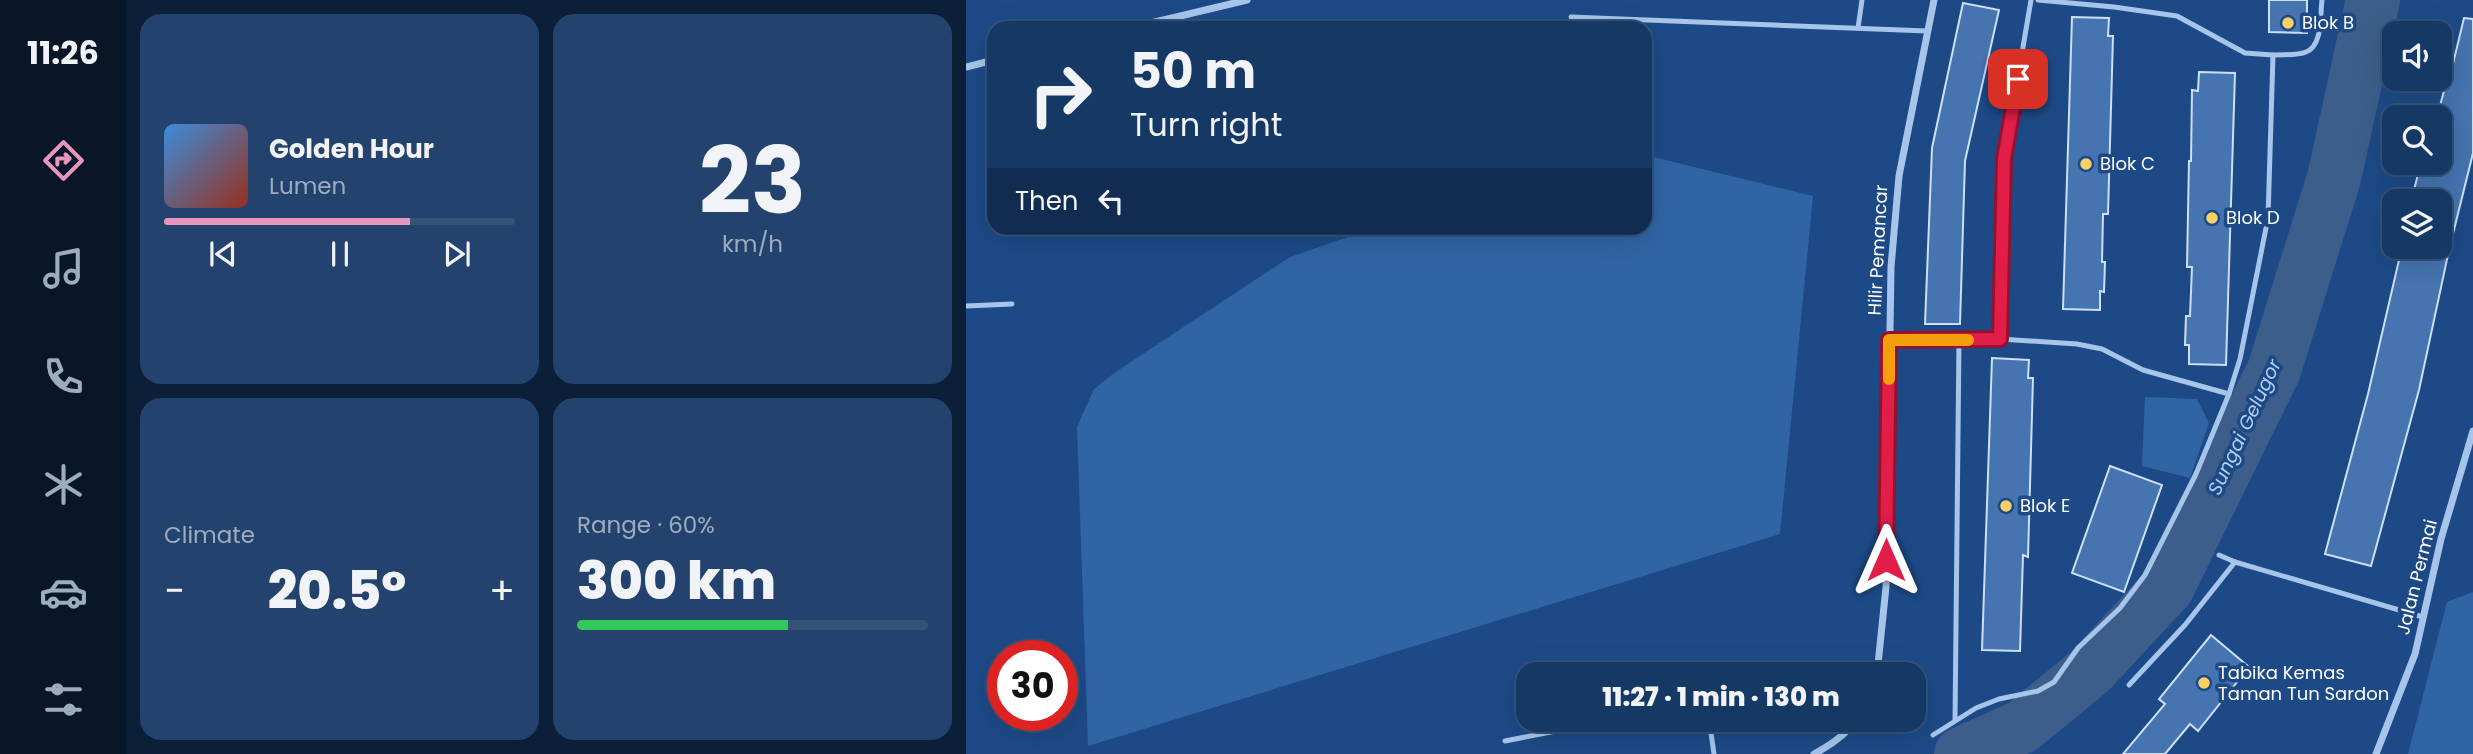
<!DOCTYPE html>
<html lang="en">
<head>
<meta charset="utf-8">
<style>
	:root { --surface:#163865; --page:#23436e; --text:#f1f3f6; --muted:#9eacbf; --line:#355279; --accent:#e797bd }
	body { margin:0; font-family:Poppins,sans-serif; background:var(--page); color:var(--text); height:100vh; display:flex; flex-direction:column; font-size:26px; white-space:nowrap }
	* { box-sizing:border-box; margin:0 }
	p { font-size:23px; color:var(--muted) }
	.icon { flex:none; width:38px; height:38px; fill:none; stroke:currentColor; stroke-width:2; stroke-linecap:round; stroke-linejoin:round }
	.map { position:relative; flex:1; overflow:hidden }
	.panel { display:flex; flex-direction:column; gap:14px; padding:14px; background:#0c1f38; width:840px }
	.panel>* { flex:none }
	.hud { position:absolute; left:21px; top:21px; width:665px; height:214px; border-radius:21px; box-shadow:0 7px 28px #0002,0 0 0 2px var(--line); background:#163865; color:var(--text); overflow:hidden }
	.fabs { position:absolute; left:1416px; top:21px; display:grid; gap:14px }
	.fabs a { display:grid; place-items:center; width:70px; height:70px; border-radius:14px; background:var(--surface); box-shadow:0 7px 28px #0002,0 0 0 2px var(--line); font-size:35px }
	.speed { position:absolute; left:21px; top:640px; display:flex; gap:14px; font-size:35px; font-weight:700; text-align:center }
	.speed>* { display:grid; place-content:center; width:91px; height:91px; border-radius:50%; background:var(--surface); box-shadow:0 7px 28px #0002,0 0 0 2px var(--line); line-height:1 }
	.speed .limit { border:10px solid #d22; background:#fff; color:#111 }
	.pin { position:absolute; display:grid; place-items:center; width:60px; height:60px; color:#fff; margin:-30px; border-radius:14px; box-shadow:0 4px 10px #0006 }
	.me { position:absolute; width:77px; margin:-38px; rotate:0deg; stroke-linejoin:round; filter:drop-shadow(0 0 5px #0008) }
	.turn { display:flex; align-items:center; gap:24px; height:147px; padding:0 28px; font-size:32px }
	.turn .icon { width:91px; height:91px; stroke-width:2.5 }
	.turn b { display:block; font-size:49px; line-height:60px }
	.then { display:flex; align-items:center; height:66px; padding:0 28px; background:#0003; gap:14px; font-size:26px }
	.big { font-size:52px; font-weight:800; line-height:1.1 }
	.panel .tile { flex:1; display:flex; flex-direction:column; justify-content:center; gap:10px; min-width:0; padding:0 24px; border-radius:21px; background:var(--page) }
	.panel .dial { align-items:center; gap:0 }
	.dial b { font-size:91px; line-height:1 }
	.song { display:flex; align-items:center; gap:21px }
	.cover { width:84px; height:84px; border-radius:10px; background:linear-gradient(135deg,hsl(210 70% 55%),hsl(10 70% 35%)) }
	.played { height:7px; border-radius:4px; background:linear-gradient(90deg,var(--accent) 70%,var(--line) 70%) }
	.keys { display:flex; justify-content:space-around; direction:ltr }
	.heat { display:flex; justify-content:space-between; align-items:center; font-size:38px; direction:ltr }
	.charge { height:10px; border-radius:5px; background:linear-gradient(90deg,#34c759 60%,var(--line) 0) }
	.panel .tiles { flex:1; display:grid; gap:14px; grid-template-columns:repeat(2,1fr) }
	.trip { position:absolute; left:550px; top:662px; width:410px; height:70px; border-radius:21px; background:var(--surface); box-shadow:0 7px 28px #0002,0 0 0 2px var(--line); font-weight:800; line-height:70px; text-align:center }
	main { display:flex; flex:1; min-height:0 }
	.tabs { display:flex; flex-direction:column; width:126px; justify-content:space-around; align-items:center; background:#091628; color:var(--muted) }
	.tabs .icon { width:49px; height:49px }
	.tabs .active { color:var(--accent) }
	.tabs b { font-size:32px; color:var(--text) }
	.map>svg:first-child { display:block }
	.green { fill:#3164a5 }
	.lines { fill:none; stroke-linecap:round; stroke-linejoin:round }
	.river { stroke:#3d5e8a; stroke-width:54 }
	.building { fill:#4574b0; stroke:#cbdff8; stroke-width:2 }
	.lane { stroke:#a7c5eb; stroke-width:5 }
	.street { stroke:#a7c5eb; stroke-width:7 }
	.route-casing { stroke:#92132f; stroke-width:18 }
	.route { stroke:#e11d48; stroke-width:12 }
	.slow { stroke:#f59e0b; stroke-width:12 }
	.poi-dot { fill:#fbd165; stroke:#1d4a87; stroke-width:2.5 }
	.labels { text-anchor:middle; stroke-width:7; stroke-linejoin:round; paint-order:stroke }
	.poi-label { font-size:18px; fill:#fff; stroke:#1d4a87; text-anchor:start }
	.street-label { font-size:18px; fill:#fff; stroke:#1d4a87 }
	.water-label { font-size:19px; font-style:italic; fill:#b2cff2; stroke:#1d4a87 }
</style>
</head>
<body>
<main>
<nav class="tabs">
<b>11:26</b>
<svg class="icon active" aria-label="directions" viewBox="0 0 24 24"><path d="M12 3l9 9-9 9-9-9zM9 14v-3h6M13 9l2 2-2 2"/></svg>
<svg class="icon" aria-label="music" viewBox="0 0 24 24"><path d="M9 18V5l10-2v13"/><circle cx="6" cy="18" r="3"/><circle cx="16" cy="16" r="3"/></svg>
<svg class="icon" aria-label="phone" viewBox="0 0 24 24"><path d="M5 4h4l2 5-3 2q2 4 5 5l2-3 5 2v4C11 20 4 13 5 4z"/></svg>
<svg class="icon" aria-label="climate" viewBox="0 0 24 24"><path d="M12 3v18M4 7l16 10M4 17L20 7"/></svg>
<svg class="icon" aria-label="car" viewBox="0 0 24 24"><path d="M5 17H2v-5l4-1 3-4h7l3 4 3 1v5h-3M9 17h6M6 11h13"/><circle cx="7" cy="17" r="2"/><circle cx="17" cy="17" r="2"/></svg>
<svg class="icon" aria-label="filters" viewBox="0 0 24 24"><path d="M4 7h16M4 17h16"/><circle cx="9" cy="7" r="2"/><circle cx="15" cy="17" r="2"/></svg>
</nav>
<section class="panel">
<div class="tiles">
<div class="tile">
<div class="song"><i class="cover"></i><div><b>Golden Hour</b><p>Lumen</p></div></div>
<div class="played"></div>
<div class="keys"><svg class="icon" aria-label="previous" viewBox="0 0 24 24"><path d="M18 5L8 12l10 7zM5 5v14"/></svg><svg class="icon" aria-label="pause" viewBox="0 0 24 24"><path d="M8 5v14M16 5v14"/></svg><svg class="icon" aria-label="next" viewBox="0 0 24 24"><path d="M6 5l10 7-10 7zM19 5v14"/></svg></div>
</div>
<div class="tile dial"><b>23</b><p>km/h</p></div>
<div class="tile"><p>Climate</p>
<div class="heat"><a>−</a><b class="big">20.5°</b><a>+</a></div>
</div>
<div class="tile"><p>Range · 60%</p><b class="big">300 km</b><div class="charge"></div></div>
</div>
</section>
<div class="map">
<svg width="1507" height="754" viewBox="0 0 1507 754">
	<rect width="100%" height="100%" fill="#1d4a87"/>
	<!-- green -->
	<g class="green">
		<path d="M679 155 847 196 814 534 122 746 111 427 128 389 151 371 324 257 408 228H679Z"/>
		<path d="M1179 397 1231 399 1243 423 1224 478 1176 466Z"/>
		<path d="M1507 592V754H1442L1481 602Z"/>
	</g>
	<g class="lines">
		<!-- river -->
		<path class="river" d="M995 754 1057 726 1124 671 1201 588 1308 370 1368 178 1407 0"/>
	</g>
	<!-- building -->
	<g class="building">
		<path d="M1303 0H1341V33L1303 32Z"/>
		<path d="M997 3 1033 10 999 161 994 324H959L966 148Z"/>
		<path d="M1106 17 1143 18 1142 36H1147L1142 214H1137L1136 262H1139L1138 292 1134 291V310L1097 309Z"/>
		<path d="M1498 18 1507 19V153L1483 250 1453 390 1405 566 1359 554 1402 394 1436 247H1474V201H1445L1455 163H1474V106L1483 72H1485Z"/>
		<path d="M1233 72 1269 73 1260 365 1223 364V345H1219L1220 316H1224L1226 267H1221L1223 161H1225L1226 90 1232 91Z"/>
		<path d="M1026 358 1063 360 1062 378H1067L1062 557 1057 555 1054 651 1016 650Z"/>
		<path d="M1144 466 1196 485 1158 592 1106 573Z"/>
		<path d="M1245 635 1283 667 1232 731 1224 724 1199 754H1157L1199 704 1193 699Z"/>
	</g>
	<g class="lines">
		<!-- lane -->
		<g class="lane">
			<path d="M1072 0 1148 7 1211 16 1279 53 1307 55 1302 218 1274 359 1263 394"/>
			<path d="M605 17 961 31"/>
			<path d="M892 28 896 0"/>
			<path d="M1307 55C1317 54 1331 56 1340 52 1357 46 1354 14 1356 0"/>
			<path d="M0 306 46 304"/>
			<path d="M1034 339 1038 159 1065 0"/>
			<path d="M923 340 1034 339 1111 344 1136 349 1177 370 1263 394 1230 474 1179 575 1154 608 1112 648 1088 682 1072 691 1033 699 1010 708 967 735"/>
			<path d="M1253 555 1269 562 1457 617"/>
			<path d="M836 674 842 672"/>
			<path d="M1163 685 1219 625 1269 562"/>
			<path d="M743 719 748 754"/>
			<path d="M989 721 993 340"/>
			<path d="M539 741 652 719"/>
		</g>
		<!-- street -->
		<g class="street">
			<path d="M164 28 281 0"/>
			<path d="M0 67 28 60"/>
			<path d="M911 674 920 587 925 267 933 176 968 0"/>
			<path d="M848 754C865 745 880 735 891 719"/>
			<path d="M1410 754 1449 654 1475 539 1507 431"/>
		</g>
	</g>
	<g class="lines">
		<!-- route casing -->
		<g class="route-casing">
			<path id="route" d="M920 560 923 340 1034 339 1038 159 1052 79"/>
		</g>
		<!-- route -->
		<use href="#route" class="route"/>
		<!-- slow -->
		<path class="slow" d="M923 379V340H1002"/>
	</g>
	<!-- markers -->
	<g class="poi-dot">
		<circle cx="1322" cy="23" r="7"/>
		<circle cx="1120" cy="164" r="7"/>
		<circle cx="1246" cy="218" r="7"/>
		<circle cx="1040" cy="506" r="7"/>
		<circle cx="1238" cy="683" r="7"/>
	</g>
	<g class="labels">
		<!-- poi labels -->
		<g class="poi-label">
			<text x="1336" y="29">Blok B</text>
			<text x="1134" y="170">Blok C</text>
			<text x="1260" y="224">Blok D</text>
			<text x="1054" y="512">Blok E</text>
			<text x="1252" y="679">Tabika Kemas<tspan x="1252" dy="21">Taman Tun Sardon</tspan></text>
		</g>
		<!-- street labels -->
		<g class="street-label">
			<text transform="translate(912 250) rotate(-87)" y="6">Hilir Pemancar</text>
			<text transform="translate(1451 577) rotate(-76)" y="6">Jalan Permai</text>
		</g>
		<!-- water labels -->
		<g class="water-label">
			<text transform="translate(1278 427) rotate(-65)" y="7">Sungai Gelugor</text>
		</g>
	</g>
</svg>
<div class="fabs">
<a><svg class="icon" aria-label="sound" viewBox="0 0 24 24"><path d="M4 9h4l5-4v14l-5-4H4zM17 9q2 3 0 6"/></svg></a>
<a><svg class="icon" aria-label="search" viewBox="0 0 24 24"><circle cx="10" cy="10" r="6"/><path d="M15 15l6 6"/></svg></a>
<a><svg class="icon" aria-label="layers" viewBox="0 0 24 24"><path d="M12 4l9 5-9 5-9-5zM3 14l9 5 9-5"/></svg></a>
</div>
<div class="speed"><div class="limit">30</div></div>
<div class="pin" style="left:1052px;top:79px;background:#d93025"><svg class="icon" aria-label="arrive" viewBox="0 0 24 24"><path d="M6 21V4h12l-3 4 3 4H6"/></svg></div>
<svg class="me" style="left:920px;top:560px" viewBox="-20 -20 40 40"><path d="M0-17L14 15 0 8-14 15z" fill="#e11d48" stroke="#fff" stroke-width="4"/></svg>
<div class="trip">11:27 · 1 min · 130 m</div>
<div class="hud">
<div class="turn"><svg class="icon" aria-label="right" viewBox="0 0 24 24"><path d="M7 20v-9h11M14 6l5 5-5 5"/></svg><div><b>50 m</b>Turn right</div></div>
<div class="then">Then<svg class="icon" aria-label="left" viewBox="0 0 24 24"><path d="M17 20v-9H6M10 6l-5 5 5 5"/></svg></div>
</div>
</div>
</main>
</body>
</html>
